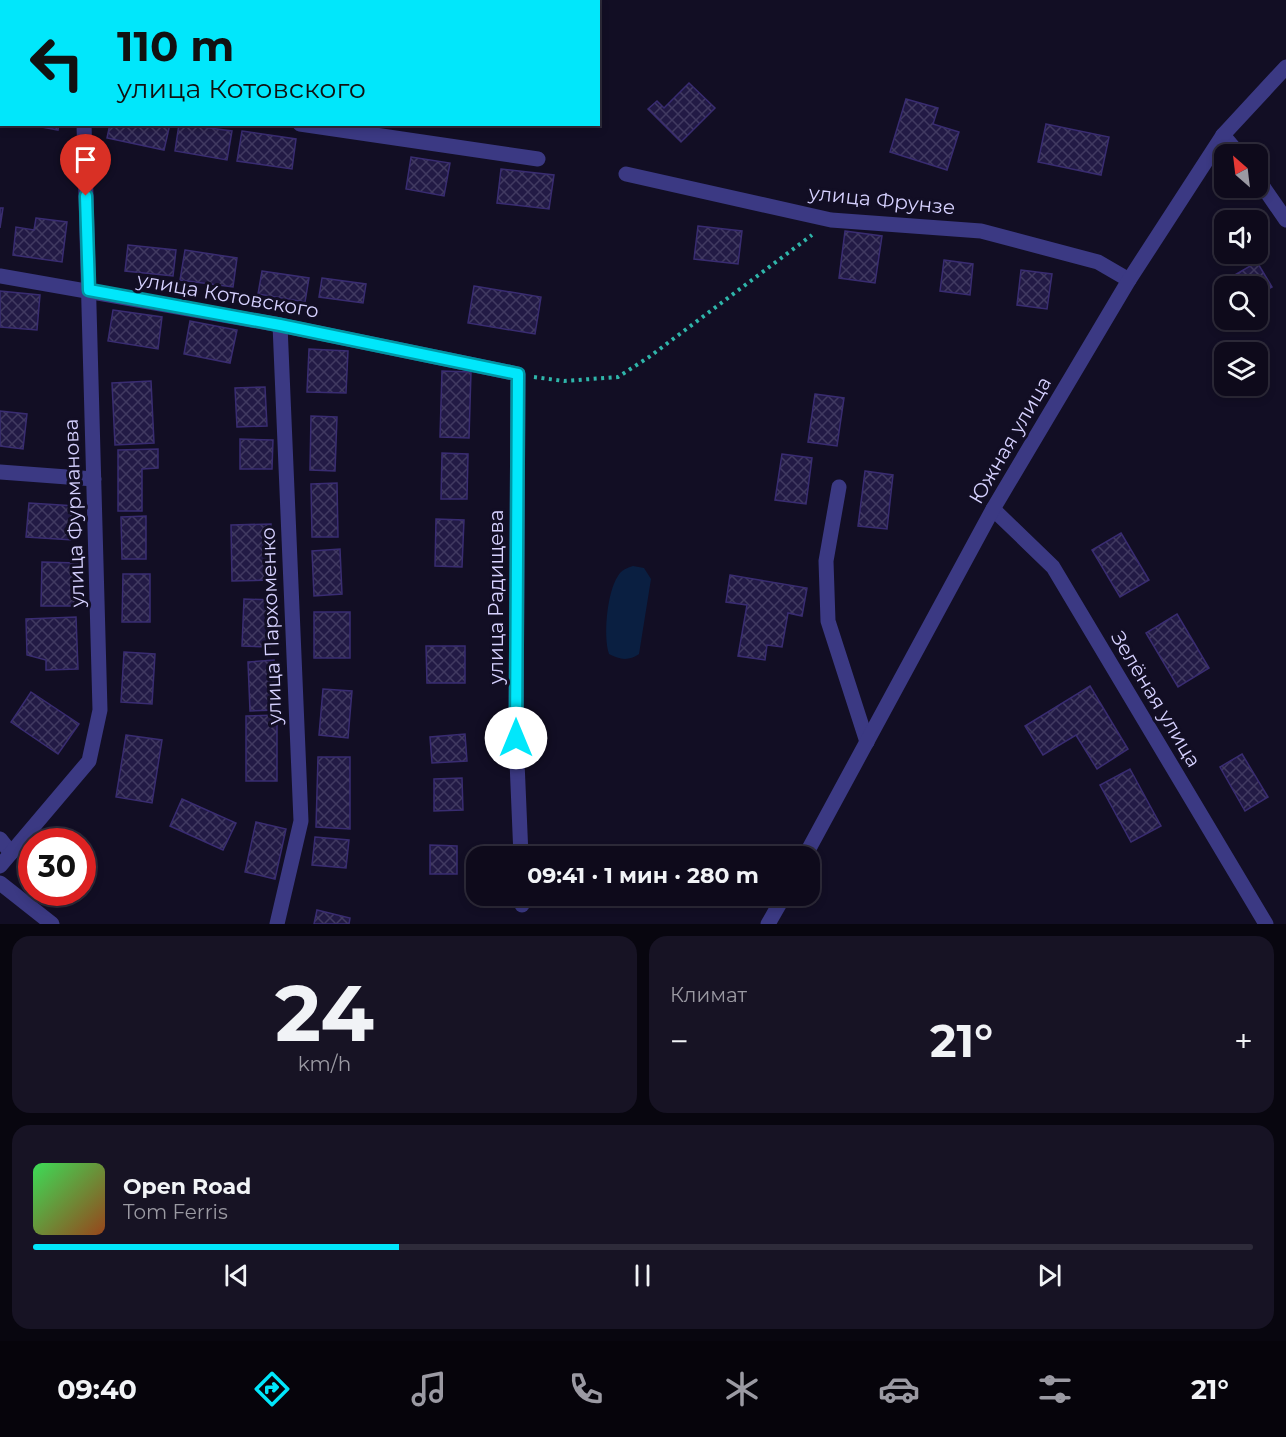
<!DOCTYPE html>
<html lang="ru">
<head>
<meta charset="utf-8">
<style>
	:root { --surface:#0e0a1b; --page:#171324; --text:#f1f3f6; --muted:#9b9aa3; --line:#2e2b3a; --accent:#01e7fb }
	body { margin:0; font-family:Montserrat,sans-serif; background:var(--page); color:var(--text); height:100vh; display:flex; flex-direction:column; font-size:22px; white-space:nowrap }
	* { box-sizing:border-box; margin:0 }
	p { font-size:20px; color:var(--muted) }
	.icon { flex:none; width:33px; height:33px; fill:none; stroke:currentColor; stroke-width:2; stroke-linecap:round; stroke-linejoin:round }
	.map { position:relative; height:924px; overflow:hidden }
	.details { display:flex; flex-direction:column; gap:12px; padding:12px; background:#08060f; flex:1 }
	.details>* { flex:none }
	.guide { position:absolute; left:0px; top:0px; width:600px; height:126px; box-shadow:0 3px 9px #0003,0 0 0 2px var(--line); background:#01e7fb; color:#111; overflow:hidden }
	.needle { width:39px; rotate:332deg }
	.buttons { position:absolute; left:1214px; top:144px; display:grid; gap:12px }
	.buttons a { display:grid; place-items:center; width:54px; height:54px; border-radius:12px; background:var(--surface); box-shadow:0 3px 9px #0003,0 0 0 2px var(--line); font-size:30px }
	.speed { position:absolute; left:18px; top:828px; display:flex; gap:12px; font-size:30px; font-weight:700; text-align:center }
	.speed>* { display:grid; place-content:center; width:78px; height:78px; border-radius:50%; background:var(--surface); box-shadow:0 3px 9px #0003,0 0 0 2px var(--line); line-height:1 }
	.speed .limit { border:9px solid #d22; background:#fff; color:#111 }
	.pin { position:absolute; display:grid; place-items:center; width:51px; height:51px; color:#fff; margin:-62px -26px; border-radius:50% 50% 50% 0; rotate:-45deg; box-shadow:0 0 6px #0007 }
	.pin .icon { rotate:45deg }
	.me { position:absolute; width:66px; margin:-33px; rotate:0deg; stroke-linejoin:round; filter:drop-shadow(0 0 4px #0008) }
	.turn { display:flex; align-items:center; gap:21px; height:126px; padding:0 18px; font-size:27px }
	.turn .icon { width:78px; height:78px; stroke-width:2.5 }
	.turn b { display:block; font-size:42px; line-height:51px }
	.big { font-size:45px; font-weight:700; line-height:1.1 }
	.details .widget { flex:1; display:flex; flex-direction:column; justify-content:center; gap:9px; min-width:0; padding:0 21px; border-radius:18px; background:var(--page) }
	.details .dial { align-items:center; gap:0 }
	.dial b { font-size:78px; line-height:1 }
	.song { display:flex; align-items:center; gap:18px }
	.cover { width:72px; height:72px; border-radius:9px; background:linear-gradient(135deg,hsl(130 70% 55%),hsl(20 70% 35%)) }
	.played { height:6px; border-radius:3px; background:linear-gradient(90deg,var(--accent) 30%,var(--line) 30%) }
	.keys { display:flex; justify-content:space-around; direction:ltr }
	.heat { display:flex; justify-content:space-between; align-items:center; font-size:33px; direction:ltr }
	.details .tiles { flex:1; display:grid; gap:12px; grid-template-columns:1fr 1fr }
	.widget:last-child { grid-column:span 2 }
	.trip { position:absolute; left:466px; top:846px; width:354px; height:60px; border-radius:18px; background:var(--surface); box-shadow:0 3px 9px #0003,0 0 0 2px var(--line); font-weight:700; line-height:60px; text-align:center }
	.dock { display:flex; height:96px; justify-content:space-around; align-items:center; background:#06040b; color:var(--muted) }
	.dock .icon { width:42px; height:42px }
	.dock .selected { color:var(--accent) }
	.dock b { font-size:27px; color:var(--text) }
	.map>svg:first-child { display:block }
	.water { fill:#0a1f41 }
	.building { fill:url(#building-cross-hatch); stroke:#392c71; stroke-width:1.5 }
	.lines { fill:none; stroke-linecap:round; stroke-linejoin:round }
	.path { stroke:#2fb5aa; stroke-width:4; stroke-dasharray:3 4.5; stroke-linecap:butt }
	.minor { stroke:#3b3983; stroke-width:15 }
	.route-casing { stroke:#0196a3; stroke-width:15 }
	.route { stroke:#01e7fb; stroke-width:10 }
	.labels { text-anchor:middle; stroke-width:6; stroke-linejoin:round; paint-order:stroke }
	.street-label { font-size:20px; fill:#d6d1ff; stroke:#120e24 }
</style>
</head>
<body>
<div class="map">
<svg width="1286" height="924" viewBox="0 0 1286 924">
	<defs>
		<pattern id="building-cross-hatch" width="8" height="8" patternUnits="userSpaceOnUse" patternTransform="scale(1.5)"><rect width="8" height="8" fill="#221a45"/><path d="M0 0l8 8M0 8l8-8" fill="none" stroke="#413a61"/></pattern>
	</defs>
	<rect width="100%" height="100%" fill="#120e24"/>
	<!-- water -->
	<path class="water" d="M633 566 644 568 651 579 639 654C629 661 620 660 609 654 603 636 607 592 618 576 621 570 627 568 633 566Z"/>
	<!-- building -->
	<g class="building">
		<path d="M2 5V50L0 49Z"/>
		<path d="M689 83 715 108 681 142 648 109 657 101 664 108Z"/>
		<path d="M906 99 938 108 933 124 959 132 947 170 890 152Z"/>
		<path d="M26 124H59L58 130Z"/>
		<path d="M110 124H170L164 150 107 138Z"/>
		<path d="M179 124 232 131 227 160 175 151Z"/>
		<path d="M1046 124 1109 137 1101 175 1038 162Z"/>
		<path d="M242 131 296 139 292 169 237 161Z"/>
		<path d="M411 157 450 163 444 196 406 189Z"/>
		<path d="M501 169 554 175 549 209 497 203Z"/>
		<path d="M0 208H3L0 228Z"/>
		<path d="M36 218 67 222 62 262 13 255 16 227 34 230Z"/>
		<path d="M698 226 742 231 738 264 694 259Z"/>
		<path d="M845 231 882 236 875 283 839 278Z"/>
		<path d="M128 245 176 250 173 276 125 271Z"/>
		<path d="M185 250 237 258 233 287 180 280Z"/>
		<path d="M944 260 973 264 970 295 940 291Z"/>
		<path d="M1257 262 1272 287 1257 296V286H1240L1233 276Z"/>
		<path d="M1021 270 1052 274 1047 309 1017 305Z"/>
		<path d="M262 271 309 278 305 302 258 294Z"/>
		<path d="M322 278 366 284 363 303 319 297Z"/>
		<path d="M474 286 541 297 535 334 468 323Z"/>
		<path d="M0 291 40 295 37 330 0 327Z"/>
		<path d="M113 310 162 317 158 349 108 341Z"/>
		<path d="M190 321 237 330 230 363 184 354Z"/>
		<path d="M309 349 348 351 346 393 307 392Z"/>
		<path d="M442 371 471 372 469 438 440 437Z"/>
		<path d="M151 381 154 443 115 445 112 383Z"/>
		<path d="M265 387 267 426 237 427 235 388Z"/>
		<path d="M815 394 844 398 837 446 808 442Z"/>
		<path d="M0 411 27 414 23 449 0 446Z"/>
		<path d="M311 416 337 417 335 471 310 470Z"/>
		<path d="M240 439 273 440 272 469H240Z"/>
		<path d="M158 449V468L142 469V511H118V450Z"/>
		<path d="M442 453 468 454 467 499H441Z"/>
		<path d="M782 454 812 458 806 504 775 500Z"/>
		<path d="M865 471 893 475 887 529 858 526Z"/>
		<path d="M337 483 338 537H312L311 484Z"/>
		<path d="M29 503 76 506 73 540 26 537Z"/>
		<path d="M146 516V559H122L121 517Z"/>
		<path d="M436 519 464 520 462 567 435 566Z"/>
		<path d="M271 524 272 580 232 581 231 525Z"/>
		<path d="M1121 533 1149 580 1120 597 1092 550Z"/>
		<path d="M340 549 342 594 314 596 312 551Z"/>
		<path d="M42 562 78 563 77 606H41Z"/>
		<path d="M123 574H150V622H122Z"/>
		<path d="M730 575 807 588 802 616 788 613 782 647 767 645 765 660 738 656 747 605 726 602Z"/>
		<path d="M244 599 272 600 270 647 242 646Z"/>
		<rect x="314" y="612" width="36" height="46"/>
		<path d="M1177 614 1209 668 1178 687 1146 633Z"/>
		<path d="M76 617 78 669 46 670V660L27 655 26 619Z"/>
		<path d="M426 646H465V683H427Z"/>
		<path d="M124 652 155 654 152 704 121 702Z"/>
		<path d="M274 660 277 710 250 711 248 662Z"/>
		<path d="M1090 686 1128 749 1097 769 1076 735 1043 755 1025 726Z"/>
		<path d="M323 689 352 691 348 738 319 735Z"/>
		<path d="M31 692 79 724 58 754 11 722Z"/>
		<path d="M277 715V781H246V716Z"/>
		<path d="M465 734 467 761 432 763 430 737Z"/>
		<path d="M126 735 162 740 152 803 116 797Z"/>
		<path d="M1242 754 1268 797 1245 811 1220 767Z"/>
		<path d="M318 757H350V829L316 827Z"/>
		<path d="M1130 769 1161 826 1131 842 1100 785Z"/>
		<path d="M462 778 463 810 434 811V779Z"/>
		<path d="M182 799 236 823 223 850 170 826Z"/>
		<path d="M256 822 286 829 275 879 245 872Z"/>
		<path d="M315 837 349 840 346 868 312 865Z"/>
		<path d="M430 845 457 846V874H430Z"/>
		<path d="M317 910 350 918 349 924H314Z"/>
	</g>
	<g class="lines">
		<!-- path -->
		<path class="path" d="M534 377 564 381 618 377 649 357 812 235"/>
		<!-- minor -->
		<g class="minor">
			<path d="M0 80H2"/>
			<path d="M300 124 538 159"/>
			<path d="M1223 135 1239 154"/>
			<path d="M626 174 831 220 981 231 1098 262 1129 280"/>
			<path d="M1257 178 1286 220"/>
			<path d="M0 276 280 325 518 374 516 738 521 856"/>
			<path d="M0 472 94 479"/>
			<path d="M839 487 826 561 828 621 867 742"/>
			<path d="M993 509 1053 567 1266 924"/>
			<path d="M0 839 11 853"/>
			<path d="M805 856 993 509 1129 280 1223 135 1286 67"/>
			<path d="M0 866 89 761 100 710 84 124"/>
			<path d="M0 883 52 924"/>
			<path d="M522 896V905"/>
			<path d="M277 924 301 821 280 325"/>
			<path d="M768 924 784 896"/>
		</g>
	</g>
	<g class="lines">
		<!-- route casing -->
		<g class="route-casing">
			<path id="route" d="M86 196 89 290 280 325 518 374 516 738"/>
		</g>
		<!-- route -->
		<use href="#route" class="route"/>
	</g>
	<g class="labels">
		<!-- street labels -->
		<g class="street-label">
			<text transform="translate(882 200) rotate(6)" y="7">улица Фрунзе</text>
			<text transform="translate(228 295) rotate(10)" y="7">улица Котовского</text>
			<text transform="translate(1010 440) rotate(-60)" y="7">Южная улица</text>
			<text transform="translate(74 513) rotate(-92)" y="7">улица Фурманова</text>
			<text transform="translate(496 597) rotate(-90)" y="7">улица Радищева</text>
			<text transform="translate(271 626) rotate(-92)" y="7">улица Пархоменко</text>
			<text transform="translate(1156 699) rotate(59)" y="7">Зелёная улица</text>
		</g>
	</g>
</svg>
<div class="buttons">
<a><svg class="needle" viewBox="-14 -14 28 28"><path d="M0-13l5 13h-10z" fill="#e53935"/><path d="M0 13l5-13h-10z" fill="#9b9aa3"/></svg></a>
<a><svg class="icon" aria-label="sound" viewBox="0 0 24 24"><path d="M4 9h4l5-4v14l-5-4H4zM17 9q2 3 0 6"/></svg></a>
<a><svg class="icon" aria-label="search" viewBox="0 0 24 24"><circle cx="10" cy="10" r="6"/><path d="M15 15l6 6"/></svg></a>
<a><svg class="icon" aria-label="layers" viewBox="0 0 24 24"><path d="M12 4l9 5-9 5-9-5zM3 14l9 5 9-5"/></svg></a>
</div>
<div class="speed"><div class="limit">30</div></div>
<div class="pin" style="left:86px;top:196px;background:#d93025"><svg class="icon" aria-label="arrive" viewBox="0 0 24 24"><path d="M6 21V4h12l-3 4 3 4H6"/></svg></div>
<svg class="me" style="left:516px;top:738px" viewBox="-20 -20 40 40"><circle r="19" fill="#fff"/><path d="M0-13L10 11 0 6-10 11z" fill="#01e7fb"/></svg>
<div class="trip">09:41 · 1 мин · 280 m</div>
<div class="guide">
<div class="turn"><svg class="icon" aria-label="left" viewBox="0 0 24 24"><path d="M17 20v-9H6M10 6l-5 5 5 5"/></svg><div><b>110 m</b>улица Котовского</div></div>
</div>
</div>
<section class="details">
<div class="tiles">
<div class="widget dial"><b>24</b><p>km/h</p></div>
<div class="widget"><p>Климат</p>
<div class="heat"><a>−</a><b class="big">21°</b><a>+</a></div>
</div>
<div class="widget">
<div class="song"><i class="cover"></i><div><b>Open Road</b><p>Tom Ferris</p></div></div>
<div class="played"></div>
<div class="keys"><svg class="icon" aria-label="previous" viewBox="0 0 24 24"><path d="M18 5L8 12l10 7zM5 5v14"/></svg><svg class="icon" aria-label="pause" viewBox="0 0 24 24"><path d="M8 5v14M16 5v14"/></svg><svg class="icon" aria-label="next" viewBox="0 0 24 24"><path d="M6 5l10 7-10 7zM19 5v14"/></svg></div>
</div>
</div>
</section>
<nav class="dock">
<b>09:40</b>
<svg class="icon selected" aria-label="directions" viewBox="0 0 24 24"><path d="M12 3l9 9-9 9-9-9zM9 14v-3h6M13 9l2 2-2 2"/></svg>
<svg class="icon" aria-label="music" viewBox="0 0 24 24"><path d="M9 18V5l10-2v13"/><circle cx="6" cy="18" r="3"/><circle cx="16" cy="16" r="3"/></svg>
<svg class="icon" aria-label="phone" viewBox="0 0 24 24"><path d="M5 4h4l2 5-3 2q2 4 5 5l2-3 5 2v4C11 20 4 13 5 4z"/></svg>
<svg class="icon" aria-label="climate" viewBox="0 0 24 24"><path d="M12 3v18M4 7l16 10M4 17L20 7"/></svg>
<svg class="icon" aria-label="car" viewBox="0 0 24 24"><path d="M5 17H2v-5l4-1 3-4h7l3 4 3 1v5h-3M9 17h6M6 11h13"/><circle cx="7" cy="17" r="2"/><circle cx="17" cy="17" r="2"/></svg>
<svg class="icon" aria-label="filters" viewBox="0 0 24 24"><path d="M4 7h16M4 17h16"/><circle cx="9" cy="7" r="2"/><circle cx="15" cy="17" r="2"/></svg>
<b>21°</b>
</nav>
</body>
</html>
